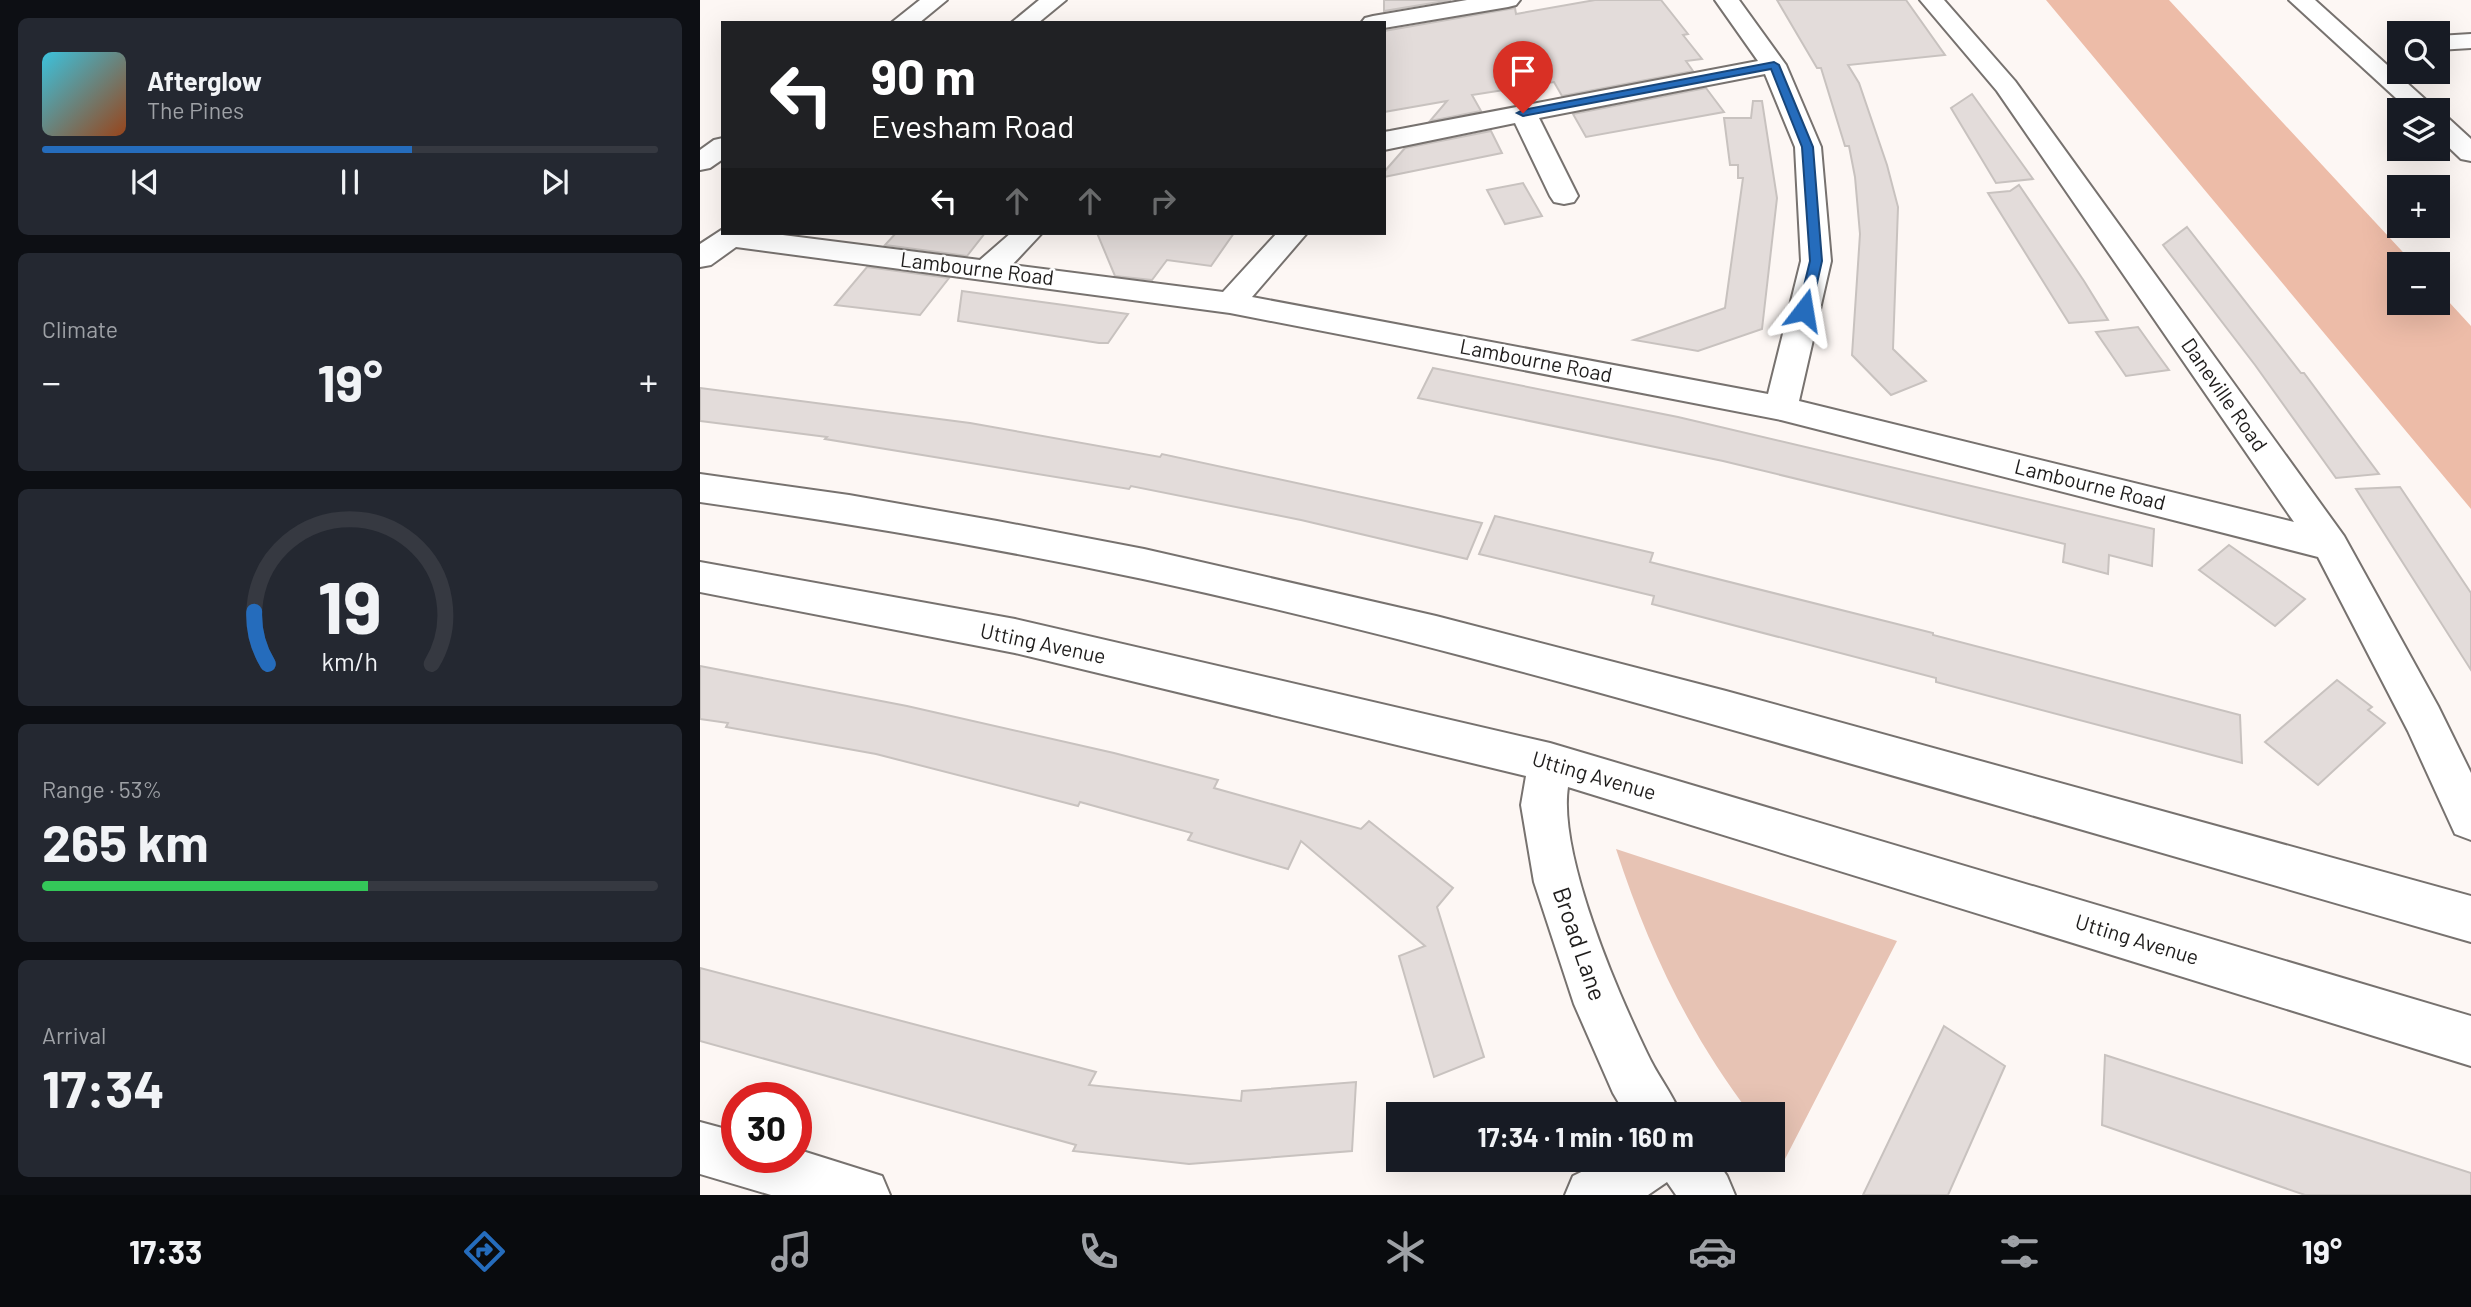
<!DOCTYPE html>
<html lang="en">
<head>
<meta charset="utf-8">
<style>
	:root { --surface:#171b24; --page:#242831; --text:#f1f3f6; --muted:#9ea1a6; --line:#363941; --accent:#256cbc }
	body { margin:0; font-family:Barlow,sans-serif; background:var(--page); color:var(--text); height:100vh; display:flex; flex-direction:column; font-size:26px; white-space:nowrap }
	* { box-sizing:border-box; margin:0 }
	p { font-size:23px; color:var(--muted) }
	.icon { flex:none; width:38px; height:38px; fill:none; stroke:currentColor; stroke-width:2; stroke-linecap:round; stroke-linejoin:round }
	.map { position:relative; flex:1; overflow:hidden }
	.drawer { display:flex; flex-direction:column; gap:18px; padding:18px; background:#0d0f14; width:700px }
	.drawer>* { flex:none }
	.guide { position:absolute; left:21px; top:21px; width:665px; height:214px; border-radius:0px; box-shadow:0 7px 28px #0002; background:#202124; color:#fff; overflow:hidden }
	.controls { position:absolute; left:1687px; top:21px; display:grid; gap:14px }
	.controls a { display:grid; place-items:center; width:63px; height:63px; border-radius:0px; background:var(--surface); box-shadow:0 7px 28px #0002; font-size:35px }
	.speed { position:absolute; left:21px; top:1082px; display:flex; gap:14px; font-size:35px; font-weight:700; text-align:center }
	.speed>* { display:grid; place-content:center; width:91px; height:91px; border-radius:50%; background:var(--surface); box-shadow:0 7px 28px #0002; line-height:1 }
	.speed .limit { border:10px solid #d22; background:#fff; color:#111 }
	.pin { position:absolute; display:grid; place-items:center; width:60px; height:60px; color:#fff; margin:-72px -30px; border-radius:50% 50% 50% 0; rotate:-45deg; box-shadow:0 0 7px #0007 }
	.pin .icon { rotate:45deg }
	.me { position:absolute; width:77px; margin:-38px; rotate:14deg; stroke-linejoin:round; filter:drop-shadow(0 0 5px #0008) }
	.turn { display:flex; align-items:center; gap:24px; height:147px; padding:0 35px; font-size:32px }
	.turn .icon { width:91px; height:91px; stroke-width:2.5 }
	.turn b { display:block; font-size:49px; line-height:60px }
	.lanes { display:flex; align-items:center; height:66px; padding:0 35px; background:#0003; justify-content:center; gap:35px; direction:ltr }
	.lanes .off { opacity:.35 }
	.big { font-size:52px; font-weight:700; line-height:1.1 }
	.drawer .widget { flex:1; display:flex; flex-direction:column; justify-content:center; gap:10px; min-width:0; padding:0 24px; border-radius:10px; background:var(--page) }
	.drawer .dial { align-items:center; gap:0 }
	.dial svg { height:182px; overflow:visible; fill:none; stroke:var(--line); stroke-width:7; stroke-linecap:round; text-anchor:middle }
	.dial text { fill:var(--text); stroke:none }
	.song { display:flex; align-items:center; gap:21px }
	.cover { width:84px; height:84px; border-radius:10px; background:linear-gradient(135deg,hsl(190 70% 55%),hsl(20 70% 35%)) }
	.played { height:7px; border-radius:4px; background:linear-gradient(90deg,var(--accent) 60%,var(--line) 60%) }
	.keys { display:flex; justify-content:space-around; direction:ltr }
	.heat { display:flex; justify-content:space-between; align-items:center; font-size:38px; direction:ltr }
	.charge { height:10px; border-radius:5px; background:linear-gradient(90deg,#34c759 53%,var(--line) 0) }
	.trip { position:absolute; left:686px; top:1102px; width:399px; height:70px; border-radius:0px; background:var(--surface); box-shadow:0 7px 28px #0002; font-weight:700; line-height:70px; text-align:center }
	.dock { display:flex; height:112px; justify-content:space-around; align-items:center; background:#090b0e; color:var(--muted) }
	.dock .icon { width:49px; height:49px }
	.dock .selected { color:var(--accent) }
	.dock b { font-size:32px; color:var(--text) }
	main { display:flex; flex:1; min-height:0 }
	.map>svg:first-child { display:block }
	.green { fill:#e7c3b4 }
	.forest { fill:#edbca8 }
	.building { fill:#e3dcda; stroke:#c8c2bf; stroke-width:2 }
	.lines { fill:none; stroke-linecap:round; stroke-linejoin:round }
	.minor-casing { stroke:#77726f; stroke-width:4 }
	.minor { fill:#fff; fill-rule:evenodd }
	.route { fill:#256cbc; stroke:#18467a; stroke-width:2 }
	.labels { text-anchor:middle; stroke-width:5; stroke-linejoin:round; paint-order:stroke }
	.street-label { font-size:21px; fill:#1f1d1c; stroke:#fff }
	.near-street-label { font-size:24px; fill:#1f1d1c; stroke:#fff }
</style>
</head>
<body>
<main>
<section class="drawer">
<div class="widget">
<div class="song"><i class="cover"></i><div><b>Afterglow</b><p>The Pines</p></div></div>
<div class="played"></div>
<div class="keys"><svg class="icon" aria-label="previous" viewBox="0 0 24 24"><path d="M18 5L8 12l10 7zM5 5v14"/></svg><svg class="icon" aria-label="pause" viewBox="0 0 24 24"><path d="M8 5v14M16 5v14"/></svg><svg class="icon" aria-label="next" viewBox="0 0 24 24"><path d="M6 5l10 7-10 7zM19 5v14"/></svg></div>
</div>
<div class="widget"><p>Climate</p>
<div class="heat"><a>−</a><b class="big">19°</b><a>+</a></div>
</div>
<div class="widget dial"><svg viewBox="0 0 100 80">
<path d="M14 69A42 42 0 1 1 86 69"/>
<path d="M14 69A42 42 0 0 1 8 46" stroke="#256cbc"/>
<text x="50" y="56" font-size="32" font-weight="700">19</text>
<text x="50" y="72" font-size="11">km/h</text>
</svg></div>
<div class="widget"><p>Range · 53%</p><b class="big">265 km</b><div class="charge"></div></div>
<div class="widget"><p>Arrival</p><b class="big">17:34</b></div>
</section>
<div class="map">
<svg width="1771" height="1195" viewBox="0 0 1771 1195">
	<rect width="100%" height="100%" fill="#fdf7f4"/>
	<!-- green -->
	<path class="green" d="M916 849 1197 941 1085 1159 1073 1143V1115H1051C988 1032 948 947 916 849Z"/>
	<!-- forest -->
	<path class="forest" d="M1346 0H1469L1714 264H1699V303H1738V290L1771 326V509Z"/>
	<!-- building -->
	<g class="building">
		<path d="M684 0H751L684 11Z"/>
		<path d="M895 0H961L988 34 983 35 1002 59 986 61 993 71 862 96 854 82 772 95 781 111 730 121 747 101 684 112V31L815 8 816 14Z"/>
		<path d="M1077 0H1206L1245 55 1148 65 1159 83 1187 165 1198 207 1193 349 1226 381 1191 395 1152 355 1160 234 1155 177 1149 146H1145L1121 68H1117Z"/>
		<path d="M1006 88 1024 112 886 137 873 114Z"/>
		<path d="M1272 94 1333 179 1296 183 1251 108Z"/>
		<path d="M1053 101H1062L1077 198 1062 329 998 351 934 340 1025 308 1043 178H1038V165H1030L1024 118H1051Z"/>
		<path d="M791 131 802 153 684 177V172L705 148Z"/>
		<path d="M823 183 842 216 805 224 787 190Z"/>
		<path d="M1319 185 1384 281 1408 320 1369 323 1288 193 1310 191Z"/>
		<path d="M1487 227 1601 373H1604L1679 474 1636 478 1555 365 1463 245Z"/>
		<path d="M196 233H285L267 256 185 245Z"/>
		<path d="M397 233H534L511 266 467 260 452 280 415 276Z"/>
		<path d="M167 267 249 278 220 315 135 305Z"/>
		<path d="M262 291 364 305 428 314 408 343H399L258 321Z"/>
		<path d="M1438 327 1453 348 1469 370 1426 376 1396 332Z"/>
		<path d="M733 368 978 417 1454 529 1452 566 1409 555 1408 574 1363 562 1365 544 1023 461 718 398Z"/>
		<path d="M0 388 270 423 460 457 462 454 782 523 767 559 601 520 431 486 429 489 125 439 127 437 0 421Z"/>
		<path d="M1700 487 1771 593V670L1656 489Z"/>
		<path d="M795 516 953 553 950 562 1233 633V635L1540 715 1542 763 1236 682V678L952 604 954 596 779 554Z"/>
		<path d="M1529 545 1566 571 1605 599 1575 626 1499 570Z"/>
		<path d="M0 666 207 706 414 753 518 780 514 788 661 829 669 821 753 888 737 907 784 1057 734 1077 699 956 725 946 601 841 588 869 488 840 492 833 380 802 378 806 176 754 26 727 28 723 0 719Z"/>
		<path d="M1637 680 1672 707 1668 710 1685 723 1618 785 1565 742Z"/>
		<path d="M0 968 396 1072 389 1085 541 1101 542 1091 656 1082 652 1151 489 1164 373 1151 376 1145 0 1041Z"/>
		<path d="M1244 1026 1305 1066 1248 1195H1163Z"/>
		<path d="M1405 1055 1771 1173V1195H1605L1402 1125Z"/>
	</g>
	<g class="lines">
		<!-- minor casing -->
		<g class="minor-casing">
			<g id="minor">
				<path d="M220 0H247L219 23H191Z"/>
				<path d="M339 0H366L338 23H311Z"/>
				<path d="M767 0H820L816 5 808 7 684 28V23H661L665 18 673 16Z"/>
				<path d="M1015 0H1039L1086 65 1121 147 1131 261 1099 401 1594 522 1297 91 1220 0H1244L1315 81 1644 536 1738 706 1771 773V840L1755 834 1708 731 1618 557 1081 420 530 313 36 247 11 265 0 267V244L23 229V233H67L280 260 311 233H342L312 265 523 292 577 233H607L552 297 1068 394 1101 261 1095 147 1065 74 839 118 878 196 874 202 864 204 854 202 850 196 815 123 684 150V132L690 131 1058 61Z"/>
				<path d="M1589 0H1615L1737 110H1709Z"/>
				<path d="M1771 34V48L1738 50V36Z"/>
				<path d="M1738 115 1747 117 1771 139V161L1761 159 1738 137Z"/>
				<path d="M23 138V159L10 168 0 170V150L14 140Z"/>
				<path d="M0 474 149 495 297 521 444 549 736 616 1026 691 1771 896V942C1562 882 1354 821 1145 762 912 695 679 630 443 579 296 548 148 523 0 502Z"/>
				<path d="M0 562 315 619 850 743 1771 1016V1066L868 787C858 854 917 991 947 1053 957 1075 972 1093 981 1115H926L913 1093 874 1004 834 882 821 805 826 776 315 653 0 592Z"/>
				<path d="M0 1122 37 1132V1157H96V1149L182 1176 190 1195H71L0 1174Z"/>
				<path d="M906 1160H1016L1027 1176 1035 1195H976L967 1182 948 1195H865L873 1176Z"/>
			</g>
		</g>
		<!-- minor -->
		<use href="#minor" class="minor"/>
	</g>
	<!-- route -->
	<path class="route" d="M1074 62 1079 65 1113 147 1122 261 1111 310 1104 314 1098 310 1110 261 1102 147 1071 69 823 116 817 113 823 110Z"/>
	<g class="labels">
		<!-- street labels -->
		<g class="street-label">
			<text transform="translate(277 269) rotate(7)" y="7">Lambourne Road</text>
			<text transform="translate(836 361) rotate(11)" y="7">Lambourne Road</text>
			<text transform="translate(1524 395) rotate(55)" y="7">Daneville Road</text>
			<text transform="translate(1390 485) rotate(14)" y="7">Lambourne Road</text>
			<text transform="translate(343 644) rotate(12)" y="7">Utting Avenue</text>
			<text transform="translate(894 776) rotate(16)" y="7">Utting Avenue</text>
			<text transform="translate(1437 940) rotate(17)" y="7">Utting Avenue</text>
		</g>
		<!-- near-street labels -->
		<g class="near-street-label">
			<text transform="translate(879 944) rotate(71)" y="8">Broad Lane</text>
		</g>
	</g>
</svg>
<div class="controls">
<a><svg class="icon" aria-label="search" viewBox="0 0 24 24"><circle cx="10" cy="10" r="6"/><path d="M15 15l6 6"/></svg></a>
<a><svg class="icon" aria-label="layers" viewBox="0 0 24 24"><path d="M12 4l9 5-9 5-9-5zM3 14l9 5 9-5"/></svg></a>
<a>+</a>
<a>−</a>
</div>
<div class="speed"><div class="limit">30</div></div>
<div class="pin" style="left:823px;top:113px;background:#d93025"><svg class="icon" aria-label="arrive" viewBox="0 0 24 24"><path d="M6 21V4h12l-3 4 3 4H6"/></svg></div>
<svg class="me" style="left:1104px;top:310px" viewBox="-20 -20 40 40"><path d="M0-17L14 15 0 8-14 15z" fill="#256cbc" stroke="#fff" stroke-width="4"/></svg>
<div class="trip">17:34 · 1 min · 160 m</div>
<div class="guide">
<div class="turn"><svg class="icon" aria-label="left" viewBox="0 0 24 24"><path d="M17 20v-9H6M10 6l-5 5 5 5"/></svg><div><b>90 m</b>Evesham Road</div></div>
<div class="lanes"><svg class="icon" aria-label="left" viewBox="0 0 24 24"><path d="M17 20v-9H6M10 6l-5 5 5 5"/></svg><svg class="icon off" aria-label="ahead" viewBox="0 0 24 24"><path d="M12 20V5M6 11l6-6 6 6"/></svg><svg class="icon off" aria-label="ahead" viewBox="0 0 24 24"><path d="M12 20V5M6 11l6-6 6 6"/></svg><svg class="icon off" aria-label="right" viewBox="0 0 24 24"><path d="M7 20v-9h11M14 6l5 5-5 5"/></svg></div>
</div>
</div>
</main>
<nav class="dock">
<b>17:33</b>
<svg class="icon selected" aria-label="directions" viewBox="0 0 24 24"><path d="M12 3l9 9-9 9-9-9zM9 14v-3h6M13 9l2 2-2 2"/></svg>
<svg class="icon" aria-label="music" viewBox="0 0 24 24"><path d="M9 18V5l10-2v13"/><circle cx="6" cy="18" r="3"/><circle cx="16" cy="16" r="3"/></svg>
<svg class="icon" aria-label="phone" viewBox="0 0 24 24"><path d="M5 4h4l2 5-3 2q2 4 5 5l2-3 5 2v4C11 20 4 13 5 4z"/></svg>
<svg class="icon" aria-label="climate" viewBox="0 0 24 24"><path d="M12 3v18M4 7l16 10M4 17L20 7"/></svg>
<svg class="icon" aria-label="car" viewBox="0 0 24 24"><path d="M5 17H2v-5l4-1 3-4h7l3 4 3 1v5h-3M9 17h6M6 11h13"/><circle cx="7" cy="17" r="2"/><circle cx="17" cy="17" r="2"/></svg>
<svg class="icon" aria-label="filters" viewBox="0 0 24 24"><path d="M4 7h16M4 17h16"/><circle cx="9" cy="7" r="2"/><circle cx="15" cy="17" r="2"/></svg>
<b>19°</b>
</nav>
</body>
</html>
